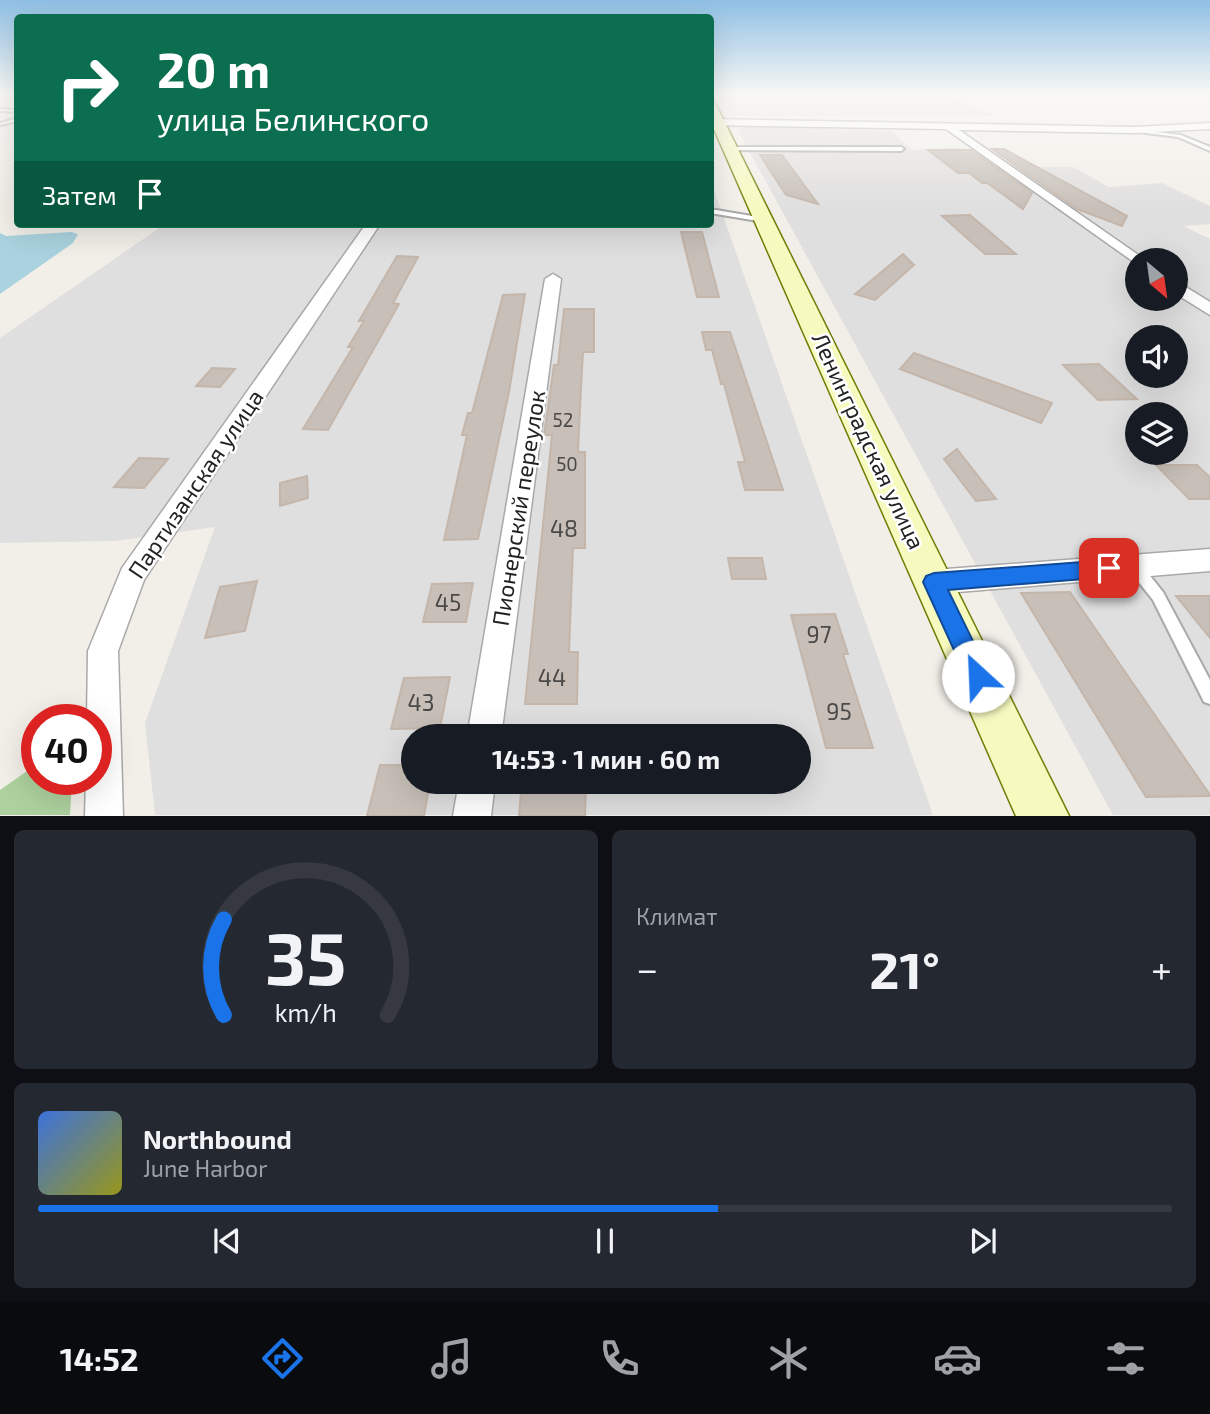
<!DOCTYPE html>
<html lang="ru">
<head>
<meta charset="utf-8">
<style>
	:root { --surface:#171b24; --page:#242831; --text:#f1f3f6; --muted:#9ea1a6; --line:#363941; --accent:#1a73e8 }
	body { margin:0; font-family:"Exo 2",sans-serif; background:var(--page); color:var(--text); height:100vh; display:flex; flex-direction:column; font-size:26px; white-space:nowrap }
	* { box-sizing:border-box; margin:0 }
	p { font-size:23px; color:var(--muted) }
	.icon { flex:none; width:38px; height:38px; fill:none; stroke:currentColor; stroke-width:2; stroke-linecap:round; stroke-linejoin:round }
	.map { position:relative; height:816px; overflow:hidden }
	.sheet { display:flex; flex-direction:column; gap:14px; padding:14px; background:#0d0f14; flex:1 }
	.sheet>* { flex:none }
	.top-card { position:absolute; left:14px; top:14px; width:700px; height:214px; border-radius:7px; box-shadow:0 7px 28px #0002; background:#0b6e4f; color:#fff; overflow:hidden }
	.needle { width:46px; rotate:151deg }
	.buttons { position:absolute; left:1125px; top:248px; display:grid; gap:14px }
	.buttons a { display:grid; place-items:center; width:63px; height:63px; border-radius:50%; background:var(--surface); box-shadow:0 7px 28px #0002; font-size:35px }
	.speed { position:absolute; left:21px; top:704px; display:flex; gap:14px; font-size:35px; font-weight:700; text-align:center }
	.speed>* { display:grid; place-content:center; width:91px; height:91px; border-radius:50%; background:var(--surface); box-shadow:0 7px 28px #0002; line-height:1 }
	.speed .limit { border:10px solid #d22; background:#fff; color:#111 }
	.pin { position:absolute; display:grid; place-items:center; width:60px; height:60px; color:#fff; margin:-30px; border-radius:14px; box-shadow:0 4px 10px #0006 }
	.me { position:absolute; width:77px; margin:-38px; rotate:335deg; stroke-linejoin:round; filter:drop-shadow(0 0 5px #0008) }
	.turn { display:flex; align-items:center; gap:24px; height:147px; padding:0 28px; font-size:32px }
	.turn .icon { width:91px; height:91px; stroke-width:2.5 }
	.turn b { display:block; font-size:49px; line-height:60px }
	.then { display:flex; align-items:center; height:66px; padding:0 28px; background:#0003; gap:14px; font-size:26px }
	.big { font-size:52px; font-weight:700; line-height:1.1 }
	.sheet .tile { flex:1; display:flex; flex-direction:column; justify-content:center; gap:10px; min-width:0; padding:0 24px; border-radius:10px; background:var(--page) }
	.sheet .dial { align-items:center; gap:0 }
	.dial svg { height:182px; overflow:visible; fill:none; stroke:var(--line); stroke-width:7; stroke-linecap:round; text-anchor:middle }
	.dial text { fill:var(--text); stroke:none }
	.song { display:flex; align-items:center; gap:21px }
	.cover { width:84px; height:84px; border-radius:10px; background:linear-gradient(135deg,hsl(220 70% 55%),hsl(60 70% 35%)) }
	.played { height:7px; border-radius:4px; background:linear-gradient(90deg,var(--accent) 60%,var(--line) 60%) }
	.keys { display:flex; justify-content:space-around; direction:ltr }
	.heat { display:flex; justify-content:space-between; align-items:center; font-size:38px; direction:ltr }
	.sheet .tiles { flex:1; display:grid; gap:14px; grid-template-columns:1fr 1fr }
	.tile:last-child { grid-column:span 2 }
	.trip { position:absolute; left:401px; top:724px; width:410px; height:70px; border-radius:35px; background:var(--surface); box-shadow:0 7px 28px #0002; font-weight:700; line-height:70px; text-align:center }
	.tabs { display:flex; height:112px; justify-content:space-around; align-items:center; background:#090b0e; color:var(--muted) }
	.tabs .icon { width:49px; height:49px }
	.tabs .selected { color:var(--accent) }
	.tabs b { font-size:32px; color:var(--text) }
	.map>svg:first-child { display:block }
	.residential { fill:#e0dfdf; fill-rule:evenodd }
	.industrial { fill:#ebdbe8 }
	.forest { fill:#add19e }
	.water { fill:#aad3df }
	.building { fill:#c7bfb8; stroke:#c4b6ab; stroke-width:2 }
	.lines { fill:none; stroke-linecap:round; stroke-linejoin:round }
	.lane-casing { stroke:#a9a9a9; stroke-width:4 }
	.street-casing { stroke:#a9a9a9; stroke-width:3 }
	.secondary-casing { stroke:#707d05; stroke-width:3 }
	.lane { fill:#fff; fill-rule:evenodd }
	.street { fill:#fff; fill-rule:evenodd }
	.secondary { fill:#f7fabf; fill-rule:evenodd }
	.route { fill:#1a73e8; stroke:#114b97; stroke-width:2 }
	.labels { text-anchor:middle; stroke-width:5; stroke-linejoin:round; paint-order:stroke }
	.number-label { font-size:19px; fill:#4b4948 }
	.street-label { font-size:23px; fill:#222; stroke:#fff }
	.near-number-label { font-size:23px; fill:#4b4948 }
</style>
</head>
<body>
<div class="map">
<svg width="1210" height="816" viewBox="0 0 1210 816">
	<rect width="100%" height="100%" fill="#f2efe9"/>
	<!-- residential -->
	<g class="residential">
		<path d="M749 126 892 131 912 150 958 148 987 167H1073L1109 187 1162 183 1210 206V224L1183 226 1210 239V815H1113L737 129ZM1138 261H1176V299H1138ZM1138 338H1176V376H1138ZM1138 415H1176V453H1138Z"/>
		<path d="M711 181 933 815H155L145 723 215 527 115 541 0 543V338L165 224H710ZM413 737H798V782H413Z"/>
	</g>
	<!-- industrial -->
	<path class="industrial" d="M723 95H948L995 116H734Z"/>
	<!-- forest -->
	<path class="forest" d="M37 764V779H72L70 815H0V790Z"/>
	<!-- water -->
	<path class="water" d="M71 232 78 234 73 243 0 294V233L6 236Z"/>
	<!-- building -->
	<g class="building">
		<path d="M992 149H1004L1127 216 1122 226 1077 209Z"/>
		<path d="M928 150H971L1032 193 1023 209 987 183H982L969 173H958Z"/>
		<path d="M760 155H782L818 204 786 195Z"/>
		<path d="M970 215 1016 254H985L942 216Z"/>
		<path d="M681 232H702L719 297H697Z"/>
		<path d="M903 254 914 265 875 300 855 294Z"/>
		<path d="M397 256 418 257 393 303 399 304 328 430 303 429 353 347H348L364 321H359Z"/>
		<path d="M525 294 509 392 478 539 444 540 467 435H462L468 413H472L503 295Z"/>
		<path d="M564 309H594V352H583L581 388 578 452H585V548H573L569 652H578L577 704H525L552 435H544L554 365H558Z"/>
		<path d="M702 332H730L783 490H745L738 462H745L724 384H721L712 350H706Z"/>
		<path d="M914 353 1052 403 1041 423 900 369Z"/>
		<path d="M1099 364 1137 399 1098 400 1063 365Z"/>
		<path d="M212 368 235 369 220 387 196 386Z"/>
		<path d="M957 449 996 499 976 501 944 459Z"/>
		<path d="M139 458 168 459 144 488 114 487Z"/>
		<path d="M1156 465H1197L1210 477V499H1189Z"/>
		<path d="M307 476 308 498 280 506V483Z"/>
		<path d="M728 558H762L766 579H732Z"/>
		<path d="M257 581 245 631 205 638 220 587Z"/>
		<path d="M473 583 466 622H423L432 584Z"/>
		<path d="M1070 592 1210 795V796L1146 797 1021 593Z"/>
		<path d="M1176 596H1210V638Z"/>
		<path d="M835 614 848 654H843L873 748H826L791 615Z"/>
		<path d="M450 677 440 728 391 729 404 678Z"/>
		<path d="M380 765H413V782H430L424 816H367Z"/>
		<path d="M522 782H586L585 816H519Z"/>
	</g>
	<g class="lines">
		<!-- lane casing -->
		<g class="lane-casing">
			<g id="lane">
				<path d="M0 109 18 110V112L0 111Z"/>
				<path d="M18 118V121L0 125V123Z"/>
				<path d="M1140 130 1181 135 1210 147V151L1178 137 1138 132Z"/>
				<path d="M731 147H901L904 149 901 151 729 150Z"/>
				<path d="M710 209 764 218 767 220 764 222 710 213Z"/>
				<path d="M1134 561 1139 562 1163 592 1210 680V704L1204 702 1153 600 1129 570 1127 566 1129 562Z"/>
			</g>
		</g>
		<!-- street casing -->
		<g class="street-casing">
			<g id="street">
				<path d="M710 119 1134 127 1210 123V129L1134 133 959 130 1147 261H1138V265L946 129 710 125Z"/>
				<path d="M366 224H380L144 580 118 651 123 816H85L86 779H96V719H87L88 651 122 568Z"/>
				<path d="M553 274 561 279 501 737H467L545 279Z"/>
				<path d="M1176 281 1210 302V315L1176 294Z"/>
				<path d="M1210 549V571L934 594 924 590 920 582 924 574 934 570Z"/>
				<path d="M459 782H495L491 816H453Z"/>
			</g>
		</g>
		<!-- secondary casing -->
		<g class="secondary-casing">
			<path id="secondary" d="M710 101 716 105 1069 816H1016L710 120Z"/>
		</g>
		<!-- lane -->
		<use href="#lane" class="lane"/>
		<!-- street -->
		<use href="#street" class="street"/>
		<!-- secondary -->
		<use href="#secondary" class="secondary"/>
	</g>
	<!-- sky -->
	<linearGradient id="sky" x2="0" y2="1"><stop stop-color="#8fc0e4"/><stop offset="0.45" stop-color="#f9f8f5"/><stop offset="1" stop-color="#f9f8f5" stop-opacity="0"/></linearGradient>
	<rect width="1210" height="209" fill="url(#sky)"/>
	<!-- route -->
	<path class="route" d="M1109 560 1116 562 1119 568 1116 574 1109 577 948 590 990 676 986 683 978 687 969 683 923 582 926 576 934 573Z"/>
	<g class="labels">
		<!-- number labels -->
		<g class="number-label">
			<text x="563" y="427">52</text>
			<text x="567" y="471">50</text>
		</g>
		<!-- street labels -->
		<g class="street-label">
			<text transform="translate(868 441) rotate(65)" y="8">Ленинградская улица</text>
			<text transform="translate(196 484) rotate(-56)" y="8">Партизанская улица</text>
			<text transform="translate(519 508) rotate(-81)" y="8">Пионерский переулок</text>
		</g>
		<!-- near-number labels -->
		<g class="near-number-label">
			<text x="564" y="537">48</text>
			<text x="448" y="611">45</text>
			<text x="819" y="643">97</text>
			<text x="552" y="686">44</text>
			<text x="421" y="711">43</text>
			<text x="839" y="720">95</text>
		</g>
	</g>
</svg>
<div class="buttons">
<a><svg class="needle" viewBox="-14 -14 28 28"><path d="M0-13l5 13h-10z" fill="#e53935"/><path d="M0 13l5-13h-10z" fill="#9ea1a6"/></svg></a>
<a><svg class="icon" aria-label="sound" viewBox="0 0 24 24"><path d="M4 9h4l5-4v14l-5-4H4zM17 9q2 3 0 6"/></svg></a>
<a><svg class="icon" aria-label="layers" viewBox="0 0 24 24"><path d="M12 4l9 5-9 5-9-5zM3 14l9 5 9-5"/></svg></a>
</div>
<div class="speed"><div class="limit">40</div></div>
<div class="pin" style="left:1109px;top:568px;background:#d93025"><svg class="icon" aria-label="arrive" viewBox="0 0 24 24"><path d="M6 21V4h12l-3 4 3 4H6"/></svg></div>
<svg class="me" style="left:978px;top:676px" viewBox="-20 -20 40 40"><circle r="19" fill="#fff"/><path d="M0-13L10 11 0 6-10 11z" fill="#1a73e8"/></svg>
<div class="trip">14:53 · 1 мин · 60 m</div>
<div class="top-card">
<div class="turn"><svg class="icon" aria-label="right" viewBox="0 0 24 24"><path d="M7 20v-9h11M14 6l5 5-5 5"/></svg><div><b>20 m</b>улица Белинского</div></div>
<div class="then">Затем<svg class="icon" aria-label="arrive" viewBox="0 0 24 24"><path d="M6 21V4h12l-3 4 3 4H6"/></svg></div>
</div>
</div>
<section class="sheet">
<div class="tiles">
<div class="tile dial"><svg viewBox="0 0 100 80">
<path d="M14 69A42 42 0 1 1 86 69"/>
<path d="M14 69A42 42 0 0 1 14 27" stroke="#1a73e8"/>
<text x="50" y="56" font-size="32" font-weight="700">35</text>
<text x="50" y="72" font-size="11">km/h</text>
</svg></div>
<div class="tile"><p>Климат</p>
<div class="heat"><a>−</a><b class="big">21°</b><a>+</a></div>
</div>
<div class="tile">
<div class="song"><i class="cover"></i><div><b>Northbound</b><p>June Harbor</p></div></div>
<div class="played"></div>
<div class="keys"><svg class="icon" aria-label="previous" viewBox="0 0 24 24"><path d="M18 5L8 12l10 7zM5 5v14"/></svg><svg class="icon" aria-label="pause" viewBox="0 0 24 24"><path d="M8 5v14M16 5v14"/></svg><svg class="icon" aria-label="next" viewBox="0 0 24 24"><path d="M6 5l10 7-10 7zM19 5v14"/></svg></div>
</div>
</div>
</section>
<nav class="tabs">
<b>14:52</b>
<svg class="icon selected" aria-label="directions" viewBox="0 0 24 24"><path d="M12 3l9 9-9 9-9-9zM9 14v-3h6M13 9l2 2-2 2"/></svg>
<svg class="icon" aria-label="music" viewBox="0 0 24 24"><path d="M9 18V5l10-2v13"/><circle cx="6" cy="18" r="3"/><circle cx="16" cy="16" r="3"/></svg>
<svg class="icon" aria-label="phone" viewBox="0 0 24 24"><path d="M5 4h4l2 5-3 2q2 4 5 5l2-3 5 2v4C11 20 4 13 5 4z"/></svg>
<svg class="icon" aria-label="climate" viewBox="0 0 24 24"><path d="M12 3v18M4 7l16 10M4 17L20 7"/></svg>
<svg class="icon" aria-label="car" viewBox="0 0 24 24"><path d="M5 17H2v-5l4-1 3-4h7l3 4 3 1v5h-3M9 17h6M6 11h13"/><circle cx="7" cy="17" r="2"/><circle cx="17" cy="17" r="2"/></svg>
<svg class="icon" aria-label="filters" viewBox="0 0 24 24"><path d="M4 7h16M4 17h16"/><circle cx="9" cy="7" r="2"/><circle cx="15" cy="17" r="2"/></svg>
</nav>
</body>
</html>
